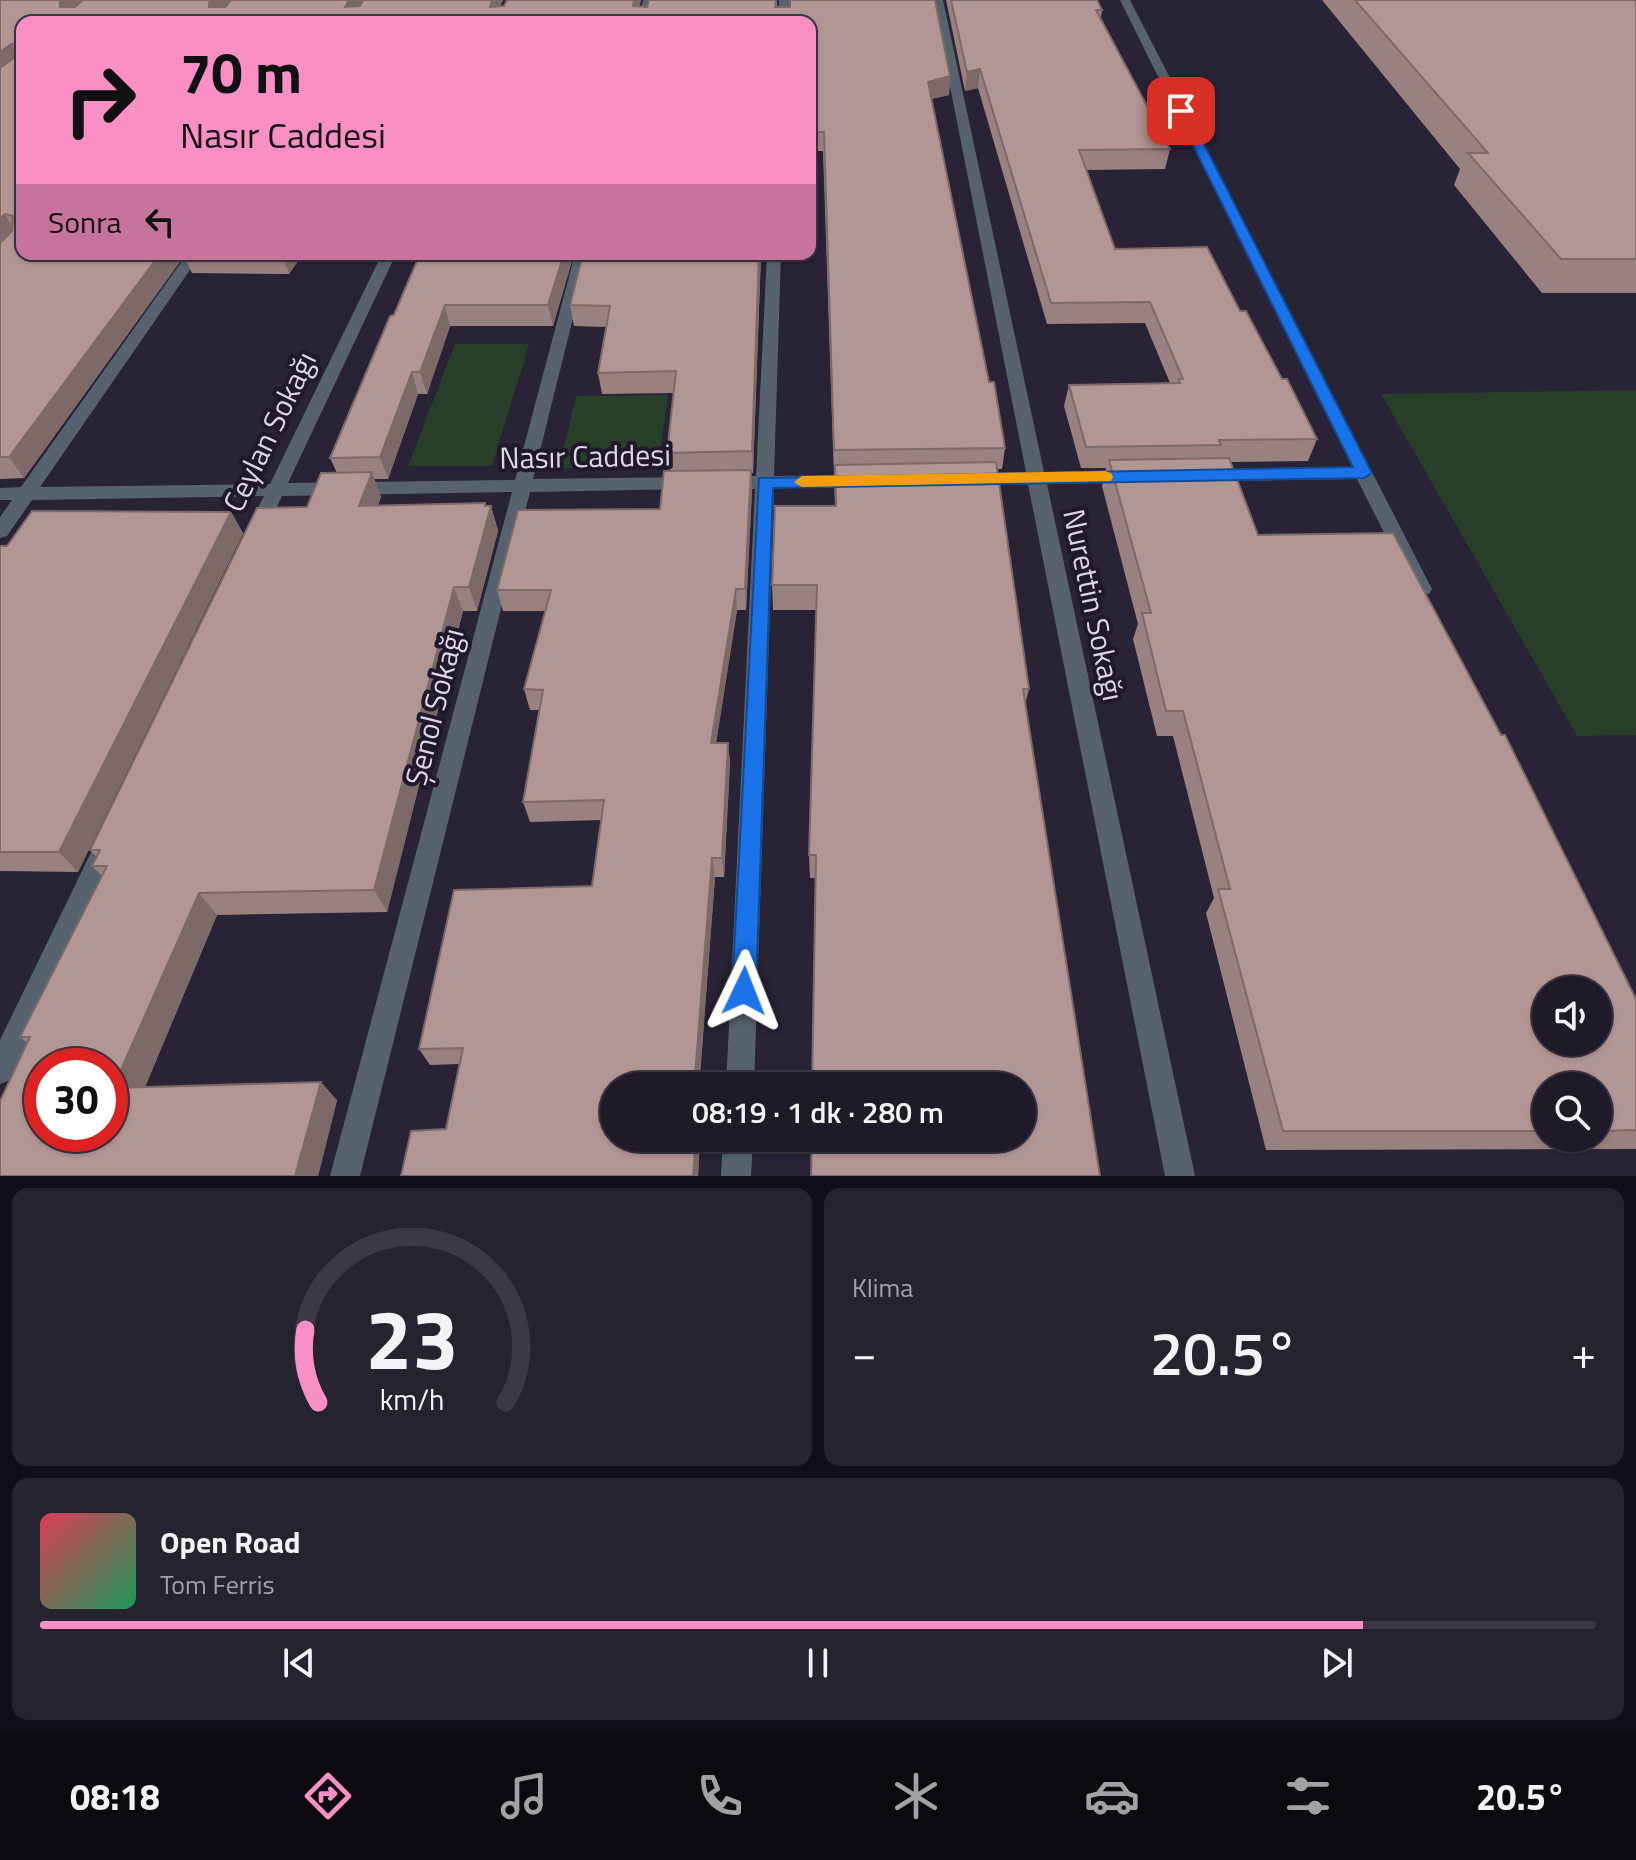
<!DOCTYPE html>
<html lang="tr">
<head>
<meta charset="utf-8">
<style>
	:root { --surface:#1e1a28; --page:#262330; --text:#f1f3f6; --muted:#a1a1a8; --line:#3c3845; --accent:#fa8fc6 }
	body { margin:0; font-family:"Titillium Web",sans-serif; background:var(--page); color:var(--text); height:100vh; display:flex; flex-direction:column; font-size:30px; white-space:nowrap }
	* { box-sizing:border-box; margin:0 }
	p { font-size:26px; color:var(--muted) }
	.icon { flex:none; width:44px; height:44px; fill:none; stroke:currentColor; stroke-width:2; stroke-linecap:round; stroke-linejoin:round }
	.map { position:relative; height:1176px; overflow:hidden }
	.drawer { display:flex; flex-direction:column; gap:12px; padding:12px; background:#100e16; flex:1 }
	.drawer>* { flex:none }
	.banner { position:absolute; left:16px; top:16px; width:800px; height:244px; border-radius:16px; box-shadow:0 2px 6px #0004,0 0 0 2px var(--line); background:#fa8fc6; color:#111; overflow:hidden }
	.fabs { position:absolute; left:1532px; top:976px; display:grid; gap:16px }
	.fabs a { display:grid; place-items:center; width:80px; height:80px; border-radius:50%; background:var(--surface); box-shadow:0 2px 6px #0004,0 0 0 2px var(--line); font-size:40px }
	.speed { position:absolute; left:24px; top:1048px; display:flex; gap:16px; font-size:40px; font-weight:700; text-align:center }
	.speed>* { display:grid; place-content:center; width:104px; height:104px; border-radius:50%; background:var(--surface); box-shadow:0 2px 6px #0004,0 0 0 2px var(--line); line-height:1 }
	.speed .limit { border:12px solid #d22; background:#fff; color:#111 }
	.pin { position:absolute; display:grid; place-items:center; width:68px; height:68px; color:#fff; margin:-34px; border-radius:16px; box-shadow:0 4px 12px #0006 }
	.me { position:absolute; width:88px; margin:-44px; rotate:2deg; stroke-linejoin:round; filter:drop-shadow(0 0 6px #0008) }
	.turn { display:flex; align-items:center; gap:28px; height:168px; padding:0 32px; font-size:36px }
	.turn .icon { width:104px; height:104px; stroke-width:2.5 }
	.turn b { display:block; font-size:56px; line-height:68px }
	.then { display:flex; align-items:center; height:76px; padding:0 32px; background:#0003; gap:16px; font-size:30px }
	.big { font-size:60px; font-weight:600; line-height:1.1 }
	.drawer .card { flex:1; display:flex; flex-direction:column; justify-content:center; gap:12px; min-width:0; padding:0 28px; border-radius:16px; background:var(--page) }
	.drawer .dial { align-items:center; gap:0 }
	.dial svg { height:208px; overflow:visible; fill:none; stroke:var(--line); stroke-width:7; stroke-linecap:round; text-anchor:middle }
	.dial text { fill:var(--text); stroke:none }
	.song { display:flex; align-items:center; gap:24px }
	.cover { width:96px; height:96px; border-radius:12px; background:linear-gradient(135deg,hsl(350 70% 55%),hsl(150 70% 35%)) }
	.played { height:8px; border-radius:4px; background:linear-gradient(90deg,var(--accent) 85%,var(--line) 85%) }
	.keys { display:flex; justify-content:space-around; direction:ltr }
	.heat { display:flex; justify-content:space-between; align-items:center; font-size:44px; direction:ltr }
	.drawer .tiles { flex:1; display:grid; gap:12px; grid-template-columns:1fr 1fr }
	.card:last-child { grid-column:span 2 }
	.trip { position:absolute; left:600px; top:1072px; width:436px; height:80px; border-radius:40px; background:var(--surface); box-shadow:0 2px 6px #0004,0 0 0 2px var(--line); font-weight:600; line-height:80px; text-align:center }
	.menu { display:flex; height:128px; justify-content:space-around; align-items:center; background:#0c0a10; color:var(--muted) }
	.menu .icon { width:56px; height:56px }
	.menu .selected { color:var(--accent) }
	.menu b { font-size:36px; color:var(--text) }
	.map>svg:first-child { display:block }
	.green { fill:#283f2a }
	.lines { fill:none; stroke-linecap:round; stroke-linejoin:round }
	.minor { fill:#56636e; fill-rule:evenodd }
	.wall { fill:#99817f; fill-rule:evenodd }
	.shaded-wall { fill:#7d6968 }
	.building { fill:#b29694; stroke:#7d6968; stroke-width:2; fill-rule:evenodd }
	.route { fill:#1a73e8; stroke:#114b97; stroke-width:2 }
	.slow { fill:#f59e0b }
	.labels { text-anchor:middle; stroke-width:8; stroke-linejoin:round; paint-order:stroke }
	.street-label { font-size:30px; fill:#dbd8e4; stroke:#1f192b }
</style>
</head>
<body>
<div class="map">
<svg width="1636" height="1176" viewBox="0 0 1636 1176">
	<rect width="100%" height="100%" fill="#282335"/>
	<!-- green -->
	<g class="green">
		<path d="M455 344H529L492 466H408Z"/>
		<path d="M1636 390V735L1577 736 1381 394Z"/>
		<path d="M668 395 658 467 559 468 576 396Z"/>
	</g>
	<g class="lines">
		<!-- minor -->
		<g class="minor">
			<path d="M643 0H653L647 22H637Z"/>
			<path d="M779 0H789L788 22H778Z"/>
			<path d="M933 0H943L1044 472 1132 470 1141 476 1132 482 1047 484 1195 1176H1165L1028 484 972 485 963 479 972 473 1026 472Z"/>
			<path d="M1120 0H1130L1432 589 1429 594H1415L1357 479 1208 481 1199 475 1208 469 1352 467Z"/>
			<path d="M187 254H201L40 487 270 484 382 254H396L288 483 515 480 575 254H589L533 479 688 477 697 483 688 489 530 492 360 1176H330L512 492 282 496 263 536 256 538 246 531 264 496 32 500 7 536 0 538V517L12 500H0V488L21 487Z"/>
			<path d="M767 254H781L774 476 860 475 869 481 860 487 774 488 754 1086H726L755 489H724L715 483 724 477 756 476Z"/>
			<path d="M107 835 116 838 119 846 10 1080 0 1084V1040L98 838Z"/>
			<path d="M723 1138H753L751 1176H721Z"/>
		</g>
	</g>
	<!-- wall -->
	<g class="wall">
		<path d="M0 0H503L500 6H504L507 0H641L639 7H647L649 0H777V7H790V0H935L950 76 949 95 931 99 989 382H994L1005 448 1002 469H997L1029 689 1025 705 1100 1176H811L812 1138H1022V1086H812L815 878H810L809 855 816 610H773L772 585 775 506H835L823 151H810V22H22V254H303L289 274 192 273 184 256 24 478 0 479Z"/>
		<path d="M946 0H1097L1102 10 1101 18 1170 149 1165 169 1086 170 1115 249 1240 311 1317 439 1308 461 1231 462 1258 535 1636 999V1149L1266 1150 1206 913 1214 898 1173 736H1157L1133 639 1138 624 1102 486 1106 468H1081L1064 406 1069 385 1170 383 1145 323 1047 324 978 88 965 91ZM1546 1086H1598V1138H1546Z"/>
		<path d="M1322 0H1636V293H1542L1454 185 1460 169Z"/>
		<path d="M420 254H574L553 326H450L427 394H418L388 479H374L381 497 378 505 491 506 498 531 477 611H463L387 912 217 915 145 1087 337 1100 318 1176H0L27 1042 20 1037 102 876 92 866 97 857 90 850 307 507 337 473 330 458Z"/>
		<path d="M583 254H761L753 473H751L752 491 746 610H737L716 743H728L730 763 724 877H715L700 1076 702 1086H614V1138H700L698 1176H401L446 1129 459 1064 430 1065 419 1049 592 886 601 820 530 822 523 802 539 710H530L524 689 545 611H503L497 590 660 509 669 471 667 453 674 393 602 394 598 373 606 327 574 326 570 305Z"/>
		<path d="M231 512 243 533 78 872 0 871V546Z"/>
	</g>
	<!-- shaded-wall -->
	<g class="shaded-wall">
		<path d="M63 0H90L68 20 60 7V2Z"/>
		<path d="M212 0H234L216 20 209 7V3Z"/>
		<path d="M349 0H364L351 22 345 7Z"/>
		<path d="M492 0H503L494 22 490 7Z"/>
		<path d="M634 0H641L635 22 633 6Z"/>
		<path d="M11 44 20 63 0 77V52Z"/>
		<path d="M980 69 978 88 965 91 967 72Z"/>
		<path d="M950 76 949 95 926 100 928 82Z"/>
		<path d="M5 214 16 234 0 251V218Z"/>
		<path d="M160 254H183L184 256 24 478 9 457Z"/>
		<path d="M282 254H303L289 274Z"/>
		<path d="M564 254H574L553 326 548 305Z"/>
		<path d="M759 254H761L753 473 752 451Z"/>
		<path d="M445 305 450 326 427 394 420 372Z"/>
		<path d="M412 372 418 394 388 479 380 457Z"/>
		<path d="M751 470 752 491 746 610 745 589Z"/>
		<path d="M372 472 381 497 369 531 359 506Z"/>
		<path d="M485 503 489 515 491 506 498 531 477 611 469 587Z"/>
		<path d="M231 512 243 533 78 872 59 852Z"/>
		<path d="M454 587 463 611 387 912 374 890Z"/>
		<path d="M736 589 737 610 713 763 711 743Z"/>
		<path d="M728 743 730 763 724 877 722 858Z"/>
		<path d="M712 858 715 877 699 1086 695 1076Z"/>
		<path d="M199 893 217 915 137 1106 113 1088Z"/>
		<path d="M321 1082 337 1100 318 1176H295Z"/>
		<path d="M696 1138H700L698 1176H693Z"/>
	</g>
	<!-- building -->
	<g class="building">
		<path d="M0 0H63L60 2V7H75L83 0H212L209 3V7H225L231 0H349L345 7 360 6 363 0H492L490 7 504 6 507 0H634L633 6 647 7 649 0H776L775 7H790V0H935L950 76 928 82 989 382H994L1005 448 834 450 824 132H810V22H22V254H160L9 457H0V243L12 231 13 216 5 214 0 218V68L14 58 15 45 11 44 0 52Z"/>
		<path d="M951 0H1097L1102 10H1096L1170 149 1079 150 1115 249 1207 247 1240 311H1246L1282 379H1287L1317 439 1219 440 1221 445 1086 447 1069 385 1180 383 1179 379H1183L1150 302 1051 303 980 69 967 72Z"/>
		<path d="M1355 0H1636V259H1561L1468 153H1488Z"/>
		<path d="M420 254H564L548 305H445L420 372H412L380 457 330 458 390 316 394 315Z"/>
		<path d="M583 254H759L752 451 667 453 676 371 598 373 610 306 570 305Z"/>
		<path d="M1229 458 1258 535 1393 533 1501 735H1505L1636 999V1130L1598 1131V1086H1546V1131H1283L1218 889H1230L1183 711H1166L1142 613H1151L1109 460ZM1546 990H1598V1042H1546Z"/>
		<path d="M996 462 1029 689H1023L1100 1176H811L812 1138H1022V1086H812L816 855H809L817 585H772L775 506H836L835 465Z"/>
		<path d="M751 470 745 589H736L711 743H728L722 858H712L695 1076H700V1086H614V1138H696L693 1176H401L411 1131 446 1129 463 1048 419 1049 454 890 592 886 604 800 523 802 543 690 524 689 551 590H497L518 510 660 509 664 471Z"/>
		<path d="M372 472 359 506 485 503V506H491L469 587H454L374 890 199 893 113 1088 321 1082 295 1176H0V1101L30 1037H20L107 866H92L100 850H90L257 508 307 507 321 473ZM42 1066H110V1134H42Z"/>
		<path d="M32 511 231 512 59 852H0V546H7Z"/>
	</g>
	<!-- route -->
	<path class="route" d="M1177 109 1187 111 1372 473 1364 478 773 488 756 991 752 999 744 1002 735 999 732 991 759 478 1353 467 1176 111Z"/>
	<!-- slow -->
	<path class="slow" d="M1105 471 1111 473 1113 477 1111 481 802 487 794 482 802 476Z"/>
	<g class="labels">
		<!-- street labels -->
		<g class="street-label">
			<text transform="translate(270 432) rotate(-64)" y="10">Ceylan Sokağı</text>
			<text transform="translate(585 457) rotate(-1)" y="10">Nasır Caddesi</text>
			<text transform="translate(1093 605) rotate(78)" y="10">Nurettin Sokağı</text>
			<text transform="translate(435 707) rotate(-76)" y="10">Şenol Sokağı</text>
		</g>
	</g>
</svg>
<div class="fabs">
<a><svg class="icon" aria-label="sound" viewBox="0 0 24 24"><path d="M4 9h4l5-4v14l-5-4H4zM17 9q2 3 0 6"/></svg></a>
<a><svg class="icon" aria-label="search" viewBox="0 0 24 24"><circle cx="10" cy="10" r="6"/><path d="M15 15l6 6"/></svg></a>
</div>
<div class="speed"><div class="limit">30</div></div>
<div class="pin" style="left:1181px;top:111px;background:#d93025"><svg class="icon" aria-label="arrive" viewBox="0 0 24 24"><path d="M6 21V4h12l-3 4 3 4H6"/></svg></div>
<svg class="me" style="left:744px;top:991px" viewBox="-20 -20 40 40"><path d="M0-17L14 15 0 8-14 15z" fill="#1a73e8" stroke="#fff" stroke-width="4"/></svg>
<div class="trip">08:19 · 1 dk · 280 m</div>
<div class="banner">
<div class="turn"><svg class="icon" aria-label="right" viewBox="0 0 24 24"><path d="M7 20v-9h11M14 6l5 5-5 5"/></svg><div><b>70 m</b>Nasır Caddesi</div></div>
<div class="then">Sonra<svg class="icon" aria-label="left" viewBox="0 0 24 24"><path d="M17 20v-9H6M10 6l-5 5 5 5"/></svg></div>
</div>
</div>
<section class="drawer">
<div class="tiles">
<div class="card dial"><svg viewBox="0 0 100 80">
<path d="M14 69A42 42 0 1 1 86 69"/>
<path d="M14 69A42 42 0 0 1 9 41" stroke="#fa8fc6"/>
<text x="50" y="56" font-size="32" font-weight="700">23</text>
<text x="50" y="72" font-size="11">km/h</text>
</svg></div>
<div class="card"><p>Klima</p>
<div class="heat"><a>−</a><b class="big">20.5°</b><a>+</a></div>
</div>
<div class="card">
<div class="song"><i class="cover"></i><div><b>Open Road</b><p>Tom Ferris</p></div></div>
<div class="played"></div>
<div class="keys"><svg class="icon" aria-label="previous" viewBox="0 0 24 24"><path d="M18 5L8 12l10 7zM5 5v14"/></svg><svg class="icon" aria-label="pause" viewBox="0 0 24 24"><path d="M8 5v14M16 5v14"/></svg><svg class="icon" aria-label="next" viewBox="0 0 24 24"><path d="M6 5l10 7-10 7zM19 5v14"/></svg></div>
</div>
</div>
</section>
<nav class="menu">
<b>08:18</b>
<svg class="icon selected" aria-label="directions" viewBox="0 0 24 24"><path d="M12 3l9 9-9 9-9-9zM9 14v-3h6M13 9l2 2-2 2"/></svg>
<svg class="icon" aria-label="music" viewBox="0 0 24 24"><path d="M9 18V5l10-2v13"/><circle cx="6" cy="18" r="3"/><circle cx="16" cy="16" r="3"/></svg>
<svg class="icon" aria-label="phone" viewBox="0 0 24 24"><path d="M5 4h4l2 5-3 2q2 4 5 5l2-3 5 2v4C11 20 4 13 5 4z"/></svg>
<svg class="icon" aria-label="climate" viewBox="0 0 24 24"><path d="M12 3v18M4 7l16 10M4 17L20 7"/></svg>
<svg class="icon" aria-label="car" viewBox="0 0 24 24"><path d="M5 17H2v-5l4-1 3-4h7l3 4 3 1v5h-3M9 17h6M6 11h13"/><circle cx="7" cy="17" r="2"/><circle cx="17" cy="17" r="2"/></svg>
<svg class="icon" aria-label="filters" viewBox="0 0 24 24"><path d="M4 7h16M4 17h16"/><circle cx="9" cy="7" r="2"/><circle cx="15" cy="17" r="2"/></svg>
<b>20.5°</b>
</nav>
</body>
</html>
